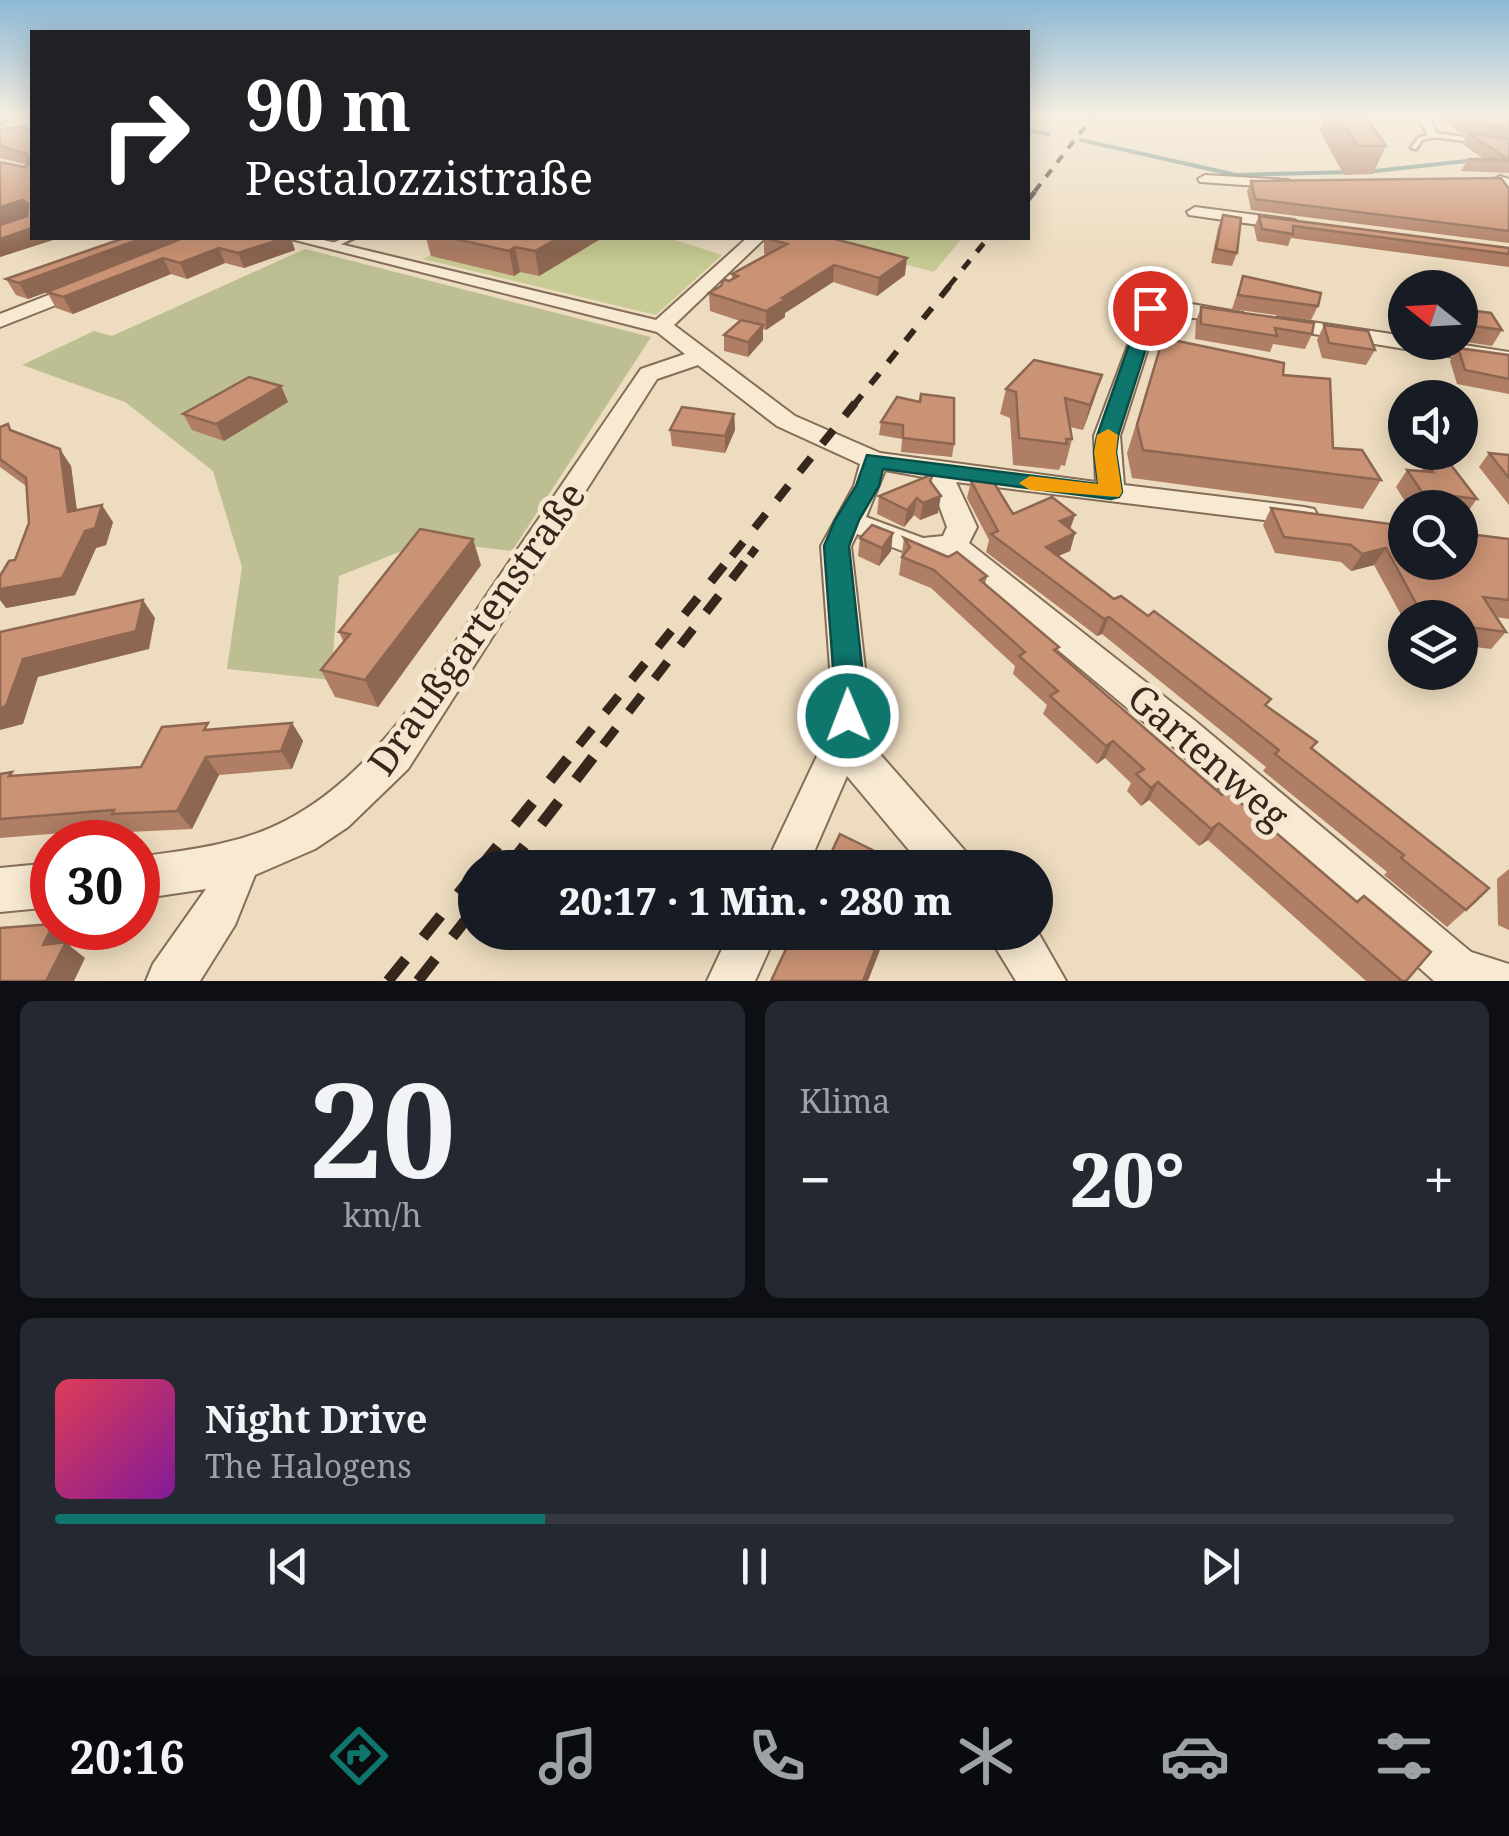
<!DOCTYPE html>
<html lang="de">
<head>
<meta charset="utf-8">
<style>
	:root { --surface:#171b24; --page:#242831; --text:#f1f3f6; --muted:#9ea1a6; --line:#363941; --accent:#0f766e }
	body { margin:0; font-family:"Noto Serif",serif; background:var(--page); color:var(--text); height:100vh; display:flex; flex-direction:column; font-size:38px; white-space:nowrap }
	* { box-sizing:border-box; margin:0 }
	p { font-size:32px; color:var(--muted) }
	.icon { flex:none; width:55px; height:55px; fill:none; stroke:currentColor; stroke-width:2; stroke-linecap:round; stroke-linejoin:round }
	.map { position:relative; height:981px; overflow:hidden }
	.side { display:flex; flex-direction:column; gap:20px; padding:20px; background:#0d0f14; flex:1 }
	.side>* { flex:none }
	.guide { position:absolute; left:30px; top:30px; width:1000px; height:210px; border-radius:0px; box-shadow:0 5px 25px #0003; background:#202124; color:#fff; overflow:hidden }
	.needle { width:65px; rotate:288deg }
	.buttons { position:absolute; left:1388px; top:270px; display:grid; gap:20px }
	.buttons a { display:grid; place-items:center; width:90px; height:90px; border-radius:50%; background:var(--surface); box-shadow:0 5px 25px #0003; font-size:50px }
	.speed { position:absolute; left:30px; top:820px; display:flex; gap:20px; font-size:50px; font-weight:700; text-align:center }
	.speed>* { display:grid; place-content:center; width:130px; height:130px; border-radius:50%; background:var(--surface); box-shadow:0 5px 25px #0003; line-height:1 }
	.speed .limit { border:15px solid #d22; background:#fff; color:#111 }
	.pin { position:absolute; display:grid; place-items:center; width:85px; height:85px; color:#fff; margin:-42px; border:5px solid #fff; border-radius:50%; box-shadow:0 2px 10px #0007 }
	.me { position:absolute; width:110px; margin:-55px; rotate:359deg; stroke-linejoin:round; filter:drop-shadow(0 0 8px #0008) }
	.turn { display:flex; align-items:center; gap:35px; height:210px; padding:0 50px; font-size:45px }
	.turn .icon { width:130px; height:130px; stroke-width:2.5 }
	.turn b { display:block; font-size:70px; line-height:85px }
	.big { font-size:75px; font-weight:800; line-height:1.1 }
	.side .card { flex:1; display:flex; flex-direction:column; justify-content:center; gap:15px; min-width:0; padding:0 35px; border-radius:15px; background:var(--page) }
	.side .dial { align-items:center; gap:0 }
	.dial b { font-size:130px; line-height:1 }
	.song { display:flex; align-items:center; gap:30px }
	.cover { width:120px; height:120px; border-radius:15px; background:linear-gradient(135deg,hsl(350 70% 55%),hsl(290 70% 35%)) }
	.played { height:10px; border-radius:5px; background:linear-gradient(90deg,var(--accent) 35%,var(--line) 35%) }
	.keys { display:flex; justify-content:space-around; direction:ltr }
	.heat { display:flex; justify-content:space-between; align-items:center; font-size:55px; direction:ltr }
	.side .tiles { flex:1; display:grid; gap:20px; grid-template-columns:1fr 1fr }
	.card:last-child { grid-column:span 2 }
	.trip { position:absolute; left:458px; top:850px; width:595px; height:100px; border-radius:50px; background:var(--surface); box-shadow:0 5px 25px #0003; font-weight:800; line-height:100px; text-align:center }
	.tabs { display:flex; height:160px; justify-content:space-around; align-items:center; background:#090b0e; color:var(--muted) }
	.tabs .icon { width:70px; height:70px }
	.tabs .on { color:var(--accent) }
	.tabs b { font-size:45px; color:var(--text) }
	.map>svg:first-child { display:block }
	.green { fill:#c8cb93 }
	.cemetery { fill:#bdbf93 }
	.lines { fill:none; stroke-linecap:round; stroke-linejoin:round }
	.stream { stroke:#6a8c81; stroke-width:4 }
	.service-casing { stroke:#856d58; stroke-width:5 }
	.minor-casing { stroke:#856d58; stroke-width:4 }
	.service { fill:#f8ead2; fill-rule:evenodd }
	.minor { fill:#f8ead2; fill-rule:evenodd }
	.rail-far5 { stroke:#35271c; stroke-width:4; stroke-dasharray:9 9; stroke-linecap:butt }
	.rail-far4 { stroke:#35271c; stroke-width:5; stroke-dasharray:11 11; stroke-linecap:butt }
	.rail-far3 { stroke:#35271c; stroke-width:6; stroke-dasharray:14 14; stroke-linecap:butt }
	.rail-far2 { stroke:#35271c; stroke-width:8; stroke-dasharray:18 18; stroke-linecap:butt }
	.rail-far1 { stroke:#35271c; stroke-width:9; stroke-dasharray:21 21; stroke-linecap:butt }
	.rail { stroke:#35271c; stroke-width:11; stroke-dasharray:28 28; stroke-linecap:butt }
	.wall { fill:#af7e65 }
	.shaded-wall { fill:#8e6752 }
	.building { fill:#cb9375; stroke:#8e6752; stroke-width:2.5 }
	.route { fill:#0f766e; stroke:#0a4d48; stroke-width:2.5 }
	.slow { fill:#f59e0b }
	.labels { text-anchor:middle; stroke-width:10; stroke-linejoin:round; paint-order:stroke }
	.near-street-label { font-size:38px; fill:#35271c; stroke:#f5e7cf }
</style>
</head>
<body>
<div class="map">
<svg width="1509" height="981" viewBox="0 0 1509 981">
	<rect width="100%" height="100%" fill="#eddcbf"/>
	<!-- green -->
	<g class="green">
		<path d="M463 238H669L722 255 656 315 423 259Z"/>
		<path d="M807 238H962L934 272Z"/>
	</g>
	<!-- cemetery -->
	<path class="cemetery" d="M305 249 651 337 512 551 437 542 412 547 339 576 331 680 227 669 242 567 213 471 125 402 22 365 94 331 112 336Z"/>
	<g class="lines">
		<!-- stream -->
		<g class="stream">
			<path d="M1028 130 1049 134"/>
			<path d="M1081 140 1236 175 1352 172"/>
			<path d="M1366 172 1476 160"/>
		</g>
		<!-- service casing -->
		<g class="service-casing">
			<g id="service">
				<path d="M1434 133 1509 143V147L1434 137 1422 140 1416 149 1411 148 1418 138Z"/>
				<path d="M344 238H354L333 248 326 246Z"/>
			</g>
		</g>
		<!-- minor casing -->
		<g class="minor-casing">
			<g id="minor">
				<path d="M1417 115H1429L1439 138H1429Z"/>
				<path d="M1205 175 1288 180 1295 184 1288 188 1200 182 1198 179Z"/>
				<path d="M1500 176 1509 179V189L1493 180Z"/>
				<path d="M1195 207 1294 220 1302 225 1294 230 1189 215 1187 212Z"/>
				<path d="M287 238H315L656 320 747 238H765L674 325 795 416 880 453 1096 482 1094 436 1143 305 1169 300 1243 313V321L1236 323 1159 314 1120 436 1124 485 1304 507 1314 509 1318 516 1314 523 1304 525 956 482 977 527 969 543 1194 720 1471 952 1509 964V981H1434L1168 742 947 557 921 558 857 534 851 546 868 695 864 736 967 853 973 868H924L847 776 807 868H764L826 737 832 695 821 546 854 486 860 464 777 426 698 365 657 379 408 769 348 827 315 849 255 875 235 925 200 981H146L153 964 206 889 138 899V857C188 850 239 845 285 821 379 772 433 674 490 590 541 516 590 443 641 369L685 354 657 332ZM885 470 929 478 947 527 943 536 923 538 866 517Z"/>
				<path d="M87 280 94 282V290L0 327V314Z"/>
				<path d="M1278 317 1405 336V342H1445L1509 352V366L1271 327 1268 323Z"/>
				<path d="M52 863V907L0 912V868Z"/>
				<path d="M1035 927 1066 981H1016L986 932H1035Z"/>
				<path d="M730 932H777L755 981H707Z"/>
			</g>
		</g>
		<!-- service -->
		<use href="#service" class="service"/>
		<!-- minor -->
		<use href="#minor" class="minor"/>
		<!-- rail-far5 -->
		<path class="rail-far5" d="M1035 191 1094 115"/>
		<!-- rail-far4 -->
		<g class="rail-far4">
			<path d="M1028 200 1037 189"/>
			<path d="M949 286 988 238"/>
		</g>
		<!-- rail-far3 -->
		<path class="rail-far3" d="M853 406 951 284"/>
		<!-- rail-far2 -->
		<g class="rail-far2">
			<path d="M732 556 855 403"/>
			<path d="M750 556 756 548"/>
		</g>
		<!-- rail-far1 -->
		<g class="rail-far1">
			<path d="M579 745 734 553"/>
			<path d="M603 745 752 553"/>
		</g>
		<!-- rail -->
		<g class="rail">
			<path d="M480 868 581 742"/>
			<path d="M507 868 605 742"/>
			<path d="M388 981 475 873"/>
			<path d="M418 981 475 908"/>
		</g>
	</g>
	<!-- wall -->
	<g class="wall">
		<path d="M1325 115H1365L1386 146 1373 174 1344 175 1319 130Z"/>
		<path d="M1445 115H1509V173L1461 171 1468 159H1484L1462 144 1468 134 1459 132 1443 120Z"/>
		<path d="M22 127 59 238 0 257V225L27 216 0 224V162L24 167 28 165 0 158V129Z"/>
		<path d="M1251 181 1509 189V243L1251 210 1247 191Z"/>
		<path d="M1223 215 1237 253 1232 266 1211 263 1218 228Z"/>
		<path d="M1259 216 1509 248V267L1291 238 1288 246 1257 241 1254 227Z"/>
		<path d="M124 238 295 250 244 268 225 263 187 279 171 274 73 314 56 308 47 292 53 290 28 299 16 295 6 279Z"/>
		<path d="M426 238H602L539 276 520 272 514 276 431 256Z"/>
		<path d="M764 238 905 275 877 296 833 282 785 313V317L766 330 763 329V340L748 357 724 351V335L740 321 710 311 709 293 732 279V274L767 255 764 254Z"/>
		<path d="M1243 276 1318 306 1311 320 1232 309Z"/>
		<path d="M1201 307 1312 334 1305 349 1273 344 1270 352 1195 339 1196 321Z"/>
		<path d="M1460 309 1502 330 1492 346 1460 341Z"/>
		<path d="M1324 325 1375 350 1366 365 1322 358 1317 340Z"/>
		<path d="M1163 338 1283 375 1333 448 1381 480 1363 509 1132 478 1127 453Z"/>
		<path d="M1458 348 1509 355V394L1457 384 1450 361Z"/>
		<path d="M1102 375 1083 430 1070 427 1072 439 1065 466 1061 465 1059 470 1013 465 1010 418 1000 414 1006 389Z"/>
		<path d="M281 386 288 402 224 441 192 430 183 414Z"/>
		<path d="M897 397 954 444 952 457 901 452 902 439 879 435 881 422Z"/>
		<path d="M734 414 735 430 725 453 672 446 670 430Z"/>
		<path d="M0 427 12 431 71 466 77 510 113 522 106 545 96 548 75 595 6 608 15 560 29 523 26 486 0 467Z"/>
		<path d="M1489 453 1509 455V505L1479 467Z"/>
		<path d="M1426 464 1477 499 1464 517 1460 516V508H1409L1396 487 1407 470 1421 471Z"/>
		<path d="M933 474 931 483 938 513 920 520 914 515 904 527 877 514 879 496Z"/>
		<path d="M971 481 1013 514 1075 515 1070 529 1075 533 1070 551 1058 556 1114 599 1317 742 1312 749 1466 910 1447 927 1384 875 1387 872 1263 771 1266 767 1102 634 1097 636 986 552 989 540 967 498Z"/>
		<path d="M1271 508 1509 539V619L1496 617 1506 632 1491 649 1467 646 1460 654V618H1405V622L1374 565 1351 571 1341 562 1275 553 1263 525Z"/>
		<path d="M860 538 891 551 879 566 858 556Z"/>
		<path d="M904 538 987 576 985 584 1059 647 1057 653 1406 981H1366L1208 840 1199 846 1149 800 1141 806 1127 791 1131 783 1105 758 1097 764 1043 714 1047 705 1013 674 1015 666 931 588 899 575Z"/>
		<path d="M481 565 378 707 335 697 321 670 344 643 339 632Z"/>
		<path d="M292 723 303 741 292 769 219 775 192 829 128 832 125 828 0 838V774L16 776 141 767 212 730Z"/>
		<path d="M1509 869V930L1498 925 1497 879Z"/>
	</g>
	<!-- shaded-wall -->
	<g class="shaded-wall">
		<path d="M0 115H9L12 120 0 127Z"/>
		<path d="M23 200 31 214 0 224V207Z"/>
		<path d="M32 228V238H59L0 257V239Z"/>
		<path d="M143 238H190L28 299 19 283Z"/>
		<path d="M284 238H291L295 250 244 268 238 253Z"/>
		<path d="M558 238H602L539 276 535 251Z"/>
		<path d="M515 247 520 272 514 276 509 251Z"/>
		<path d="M219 248 225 263 187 279 180 263Z"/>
		<path d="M163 258 171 274 73 314 63 297Z"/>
		<path d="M907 258 905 275 877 296 879 278Z"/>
		<path d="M834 265 833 282 785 313V317L766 330V311L782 298Z"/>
		<path d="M763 325V340L748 357V342Z"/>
		<path d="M1102 375 1094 400 1083 430 1090 405Z"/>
		<path d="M281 386 288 402 224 441 216 424Z"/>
		<path d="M734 414 735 430 725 453V436Z"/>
		<path d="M60 449 71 466 79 529 68 512Z"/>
		<path d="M941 496 938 513 920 520 923 503Z"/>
		<path d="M917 498 914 515 904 527 907 510Z"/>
		<path d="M102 505 113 522 106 545 96 548 75 595 6 608 0 600V589L85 531Z"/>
		<path d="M1075 515 1069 532 1060 521Z"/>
		<path d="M893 533 891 551 879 566 882 548Z"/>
		<path d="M1075 533 1070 551 1040 564 1046 547Z"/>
		<path d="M473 539 481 565 378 707 365 680Z"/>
		<path d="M1386 548 1374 565 1351 571 1362 554Z"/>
		<path d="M143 600 155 618 149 649 38 677 23 724 0 730V708L23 659Z"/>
		<path d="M1109 617 1102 634 1097 636 1104 619Z"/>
		<path d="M292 723 303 741 292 769 281 751Z"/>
		<path d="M1113 741 1105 758 1097 764 1106 746Z"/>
		<path d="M206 757 219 775 192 829 177 811Z"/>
		<path d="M1158 782 1149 800 1141 806 1151 788Z"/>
		<path d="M1219 823 1208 840 1199 846 1211 829Z"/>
		<path d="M52 928H59L74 940 70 946 85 958 74 981H46L43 945Z"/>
		<path d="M882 932H887L868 981H863Z"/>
	</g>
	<!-- building -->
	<g class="building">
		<path d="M1337 115H1365L1386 146H1357Z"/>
		<path d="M1456 115H1509V128L1464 122Z"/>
		<path d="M22 127 32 130V228L0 239V225L27 216 28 204 23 200 0 207V162L24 167 29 164 28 154 0 146V129Z"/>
		<path d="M1468 133 1509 139V161L1468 159H1508Z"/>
		<path d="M1501 178 1509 189V231L1255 199 1251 181Z"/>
		<path d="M1223 215 1241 218 1237 253 1216 249Z"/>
		<path d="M1259 216 1509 248V254L1293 226V234L1262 229Z"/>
		<path d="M124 238H143L19 283 6 279Z"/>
		<path d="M183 238H284L238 253 219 248 180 263 163 258 63 297 47 292Z"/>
		<path d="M451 238H558L535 251 515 247 509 251Z"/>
		<path d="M765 238H831L907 258 879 278 834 265 782 298 786 299 766 311 709 293 721 286 724 279 729 281 738 276 732 274 787 244Z"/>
		<path d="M1243 276 1321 293 1318 306 1238 295Z"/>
		<path d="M1201 307 1314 323 1312 334 1275 328 1277 336 1201 324Z"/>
		<path d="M1460 309 1491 313 1502 330 1460 324Z"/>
		<path d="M741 320 763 325 748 342 724 335Z"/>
		<path d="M1324 325 1368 331 1375 350 1329 343Z"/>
		<path d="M1163 338 1284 363 1283 375 1330 379 1333 448 1362 450 1381 480 1143 450 1137 425Z"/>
		<path d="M1458 348 1509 355V379L1465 370Z"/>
		<path d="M1034 360 1102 375 1090 405 1065 398 1072 439H1066L1067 444 1019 438 1016 392 1006 389Z"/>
		<path d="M249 377 281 386 216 424 183 414Z"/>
		<path d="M921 394 954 398V444L903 438V425L881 422 897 397 920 402Z"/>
		<path d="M682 407 734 414 725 436 670 430Z"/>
		<path d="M8 424 10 430 60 449 68 512 102 505 95 528 85 531 62 578 0 589V576L9 561 15 560 29 523 26 478 0 459V427Z"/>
		<path d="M1489 453 1509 455V478Z"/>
		<path d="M1426 464 1451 465 1477 499 1422 492 1407 470 1433 472Z"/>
		<path d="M933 474 930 481 941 496 923 503 917 498 907 510 879 496Z"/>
		<path d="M991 478 1013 514 1052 497 1075 515 1060 521 1075 533 1046 547 1114 599 1121 596 1148 616 1154 611 1271 699 1265 705 1317 742 1311 748 1489 888 1466 910 1401 858 1404 855 1275 754 1279 750 1109 617 1104 619 991 534 998 531 971 481Z"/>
		<path d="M1271 508 1405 526V562H1460V533L1509 539V600L1483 597 1506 632 1469 627 1475 637 1460 635V618H1424L1386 548 1362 554 1351 545 1284 537Z"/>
		<path d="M872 525 893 533 882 548 860 538Z"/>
		<path d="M420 529 473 539 365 680 321 670 350 634 339 632Z"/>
		<path d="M904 538 948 557 957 552 987 576 980 580 1059 647 1054 650 1222 795 1227 791 1357 902 1364 896 1431 952 1406 981H1402L1219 823 1211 829 1158 782 1151 788 1136 774 1144 769 1113 741 1106 746 1050 696 1058 691 1019 656 1025 652 934 570 902 557 910 547Z"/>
		<path d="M143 600 136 631 23 659 6 706 0 708V632Z"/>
		<path d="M208 723 204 730 292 723 281 751 206 757 177 811 112 814 114 810 0 819V774L12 772 9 776 141 767 162 727Z"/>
		<path d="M840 834 907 867V868H824Z"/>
		<path d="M52 924V927L43 945 66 942 46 981H0V928Z"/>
		<path d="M794 932H882L863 981H771Z"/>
	</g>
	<!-- sky -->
	<linearGradient id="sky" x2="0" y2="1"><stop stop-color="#8cb8d4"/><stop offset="0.46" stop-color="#f7efe2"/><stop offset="1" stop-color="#f7efe2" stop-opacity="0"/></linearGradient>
	<rect width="1509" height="252" fill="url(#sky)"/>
	<!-- route -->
	<path class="route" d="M1150 304 1159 308 1118 436 1116 452 1122 492 1119 497 1111 499 883 469 879 486 859 520 849 546 865 695 859 725 848 729 837 725 833 716 835 695 824 546 835 520 856 486 867 455 1098 484 1094 452 1097 436 1142 308Z"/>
	<!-- slow -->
	<path class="slow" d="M1108 429 1118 435 1116 452 1122 492 1119 497 1030 490 1019 483 1030 476 1098 484 1094 452 1097 435Z"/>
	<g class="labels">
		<!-- near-street labels -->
		<g class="near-street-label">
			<text transform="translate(477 629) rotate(-55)" y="13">Draußgartenstraße</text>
			<text transform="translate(1208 757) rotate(41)" y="13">Gartenweg</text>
		</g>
	</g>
</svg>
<div class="buttons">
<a><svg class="needle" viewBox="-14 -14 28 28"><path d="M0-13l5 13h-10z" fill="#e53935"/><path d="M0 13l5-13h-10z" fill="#9ea1a6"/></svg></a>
<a><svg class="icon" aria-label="sound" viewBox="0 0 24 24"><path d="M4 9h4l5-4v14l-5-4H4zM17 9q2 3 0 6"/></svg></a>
<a><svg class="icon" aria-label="search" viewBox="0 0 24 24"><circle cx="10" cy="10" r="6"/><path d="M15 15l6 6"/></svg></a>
<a><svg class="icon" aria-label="layers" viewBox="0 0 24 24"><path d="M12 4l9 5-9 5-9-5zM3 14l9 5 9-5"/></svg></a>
</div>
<div class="speed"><div class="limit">30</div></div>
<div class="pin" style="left:1150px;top:308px;background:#d93025"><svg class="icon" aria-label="arrive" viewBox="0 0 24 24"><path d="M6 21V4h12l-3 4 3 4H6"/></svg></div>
<svg class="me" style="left:848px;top:716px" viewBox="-20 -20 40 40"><circle r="17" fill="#0f766e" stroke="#fff" stroke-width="3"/><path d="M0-11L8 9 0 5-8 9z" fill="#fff"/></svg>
<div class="trip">20:17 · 1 Min. · 280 m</div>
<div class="guide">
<div class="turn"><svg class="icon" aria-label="right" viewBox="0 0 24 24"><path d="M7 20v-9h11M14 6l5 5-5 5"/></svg><div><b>90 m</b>Pestalozzistraße</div></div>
</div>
</div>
<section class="side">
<div class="tiles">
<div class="card dial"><b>20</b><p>km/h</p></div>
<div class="card"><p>Klima</p>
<div class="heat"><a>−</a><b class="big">20°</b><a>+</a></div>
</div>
<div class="card">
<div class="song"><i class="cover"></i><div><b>Night Drive</b><p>The Halogens</p></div></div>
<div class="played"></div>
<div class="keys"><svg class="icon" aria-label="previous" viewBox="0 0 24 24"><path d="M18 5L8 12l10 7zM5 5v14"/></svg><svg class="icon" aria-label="pause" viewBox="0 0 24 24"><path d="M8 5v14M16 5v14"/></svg><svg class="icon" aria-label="next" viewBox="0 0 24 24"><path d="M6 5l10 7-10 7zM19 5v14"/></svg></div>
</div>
</div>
</section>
<nav class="tabs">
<b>20:16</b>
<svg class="icon on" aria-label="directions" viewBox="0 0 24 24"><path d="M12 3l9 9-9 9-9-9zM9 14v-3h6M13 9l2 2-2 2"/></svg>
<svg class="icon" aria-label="music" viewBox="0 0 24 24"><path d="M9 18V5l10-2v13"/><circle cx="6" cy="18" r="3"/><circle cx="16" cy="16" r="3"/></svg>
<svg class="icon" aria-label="phone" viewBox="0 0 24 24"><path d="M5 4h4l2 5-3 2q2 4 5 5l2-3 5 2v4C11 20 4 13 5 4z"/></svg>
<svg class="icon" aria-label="climate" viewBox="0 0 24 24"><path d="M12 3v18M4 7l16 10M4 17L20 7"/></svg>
<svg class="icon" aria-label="car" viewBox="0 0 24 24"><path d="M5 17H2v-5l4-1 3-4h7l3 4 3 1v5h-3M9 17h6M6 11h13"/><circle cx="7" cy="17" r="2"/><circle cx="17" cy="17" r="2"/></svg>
<svg class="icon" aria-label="filters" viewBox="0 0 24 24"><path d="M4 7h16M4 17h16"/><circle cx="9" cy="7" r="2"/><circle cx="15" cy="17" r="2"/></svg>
</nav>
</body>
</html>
